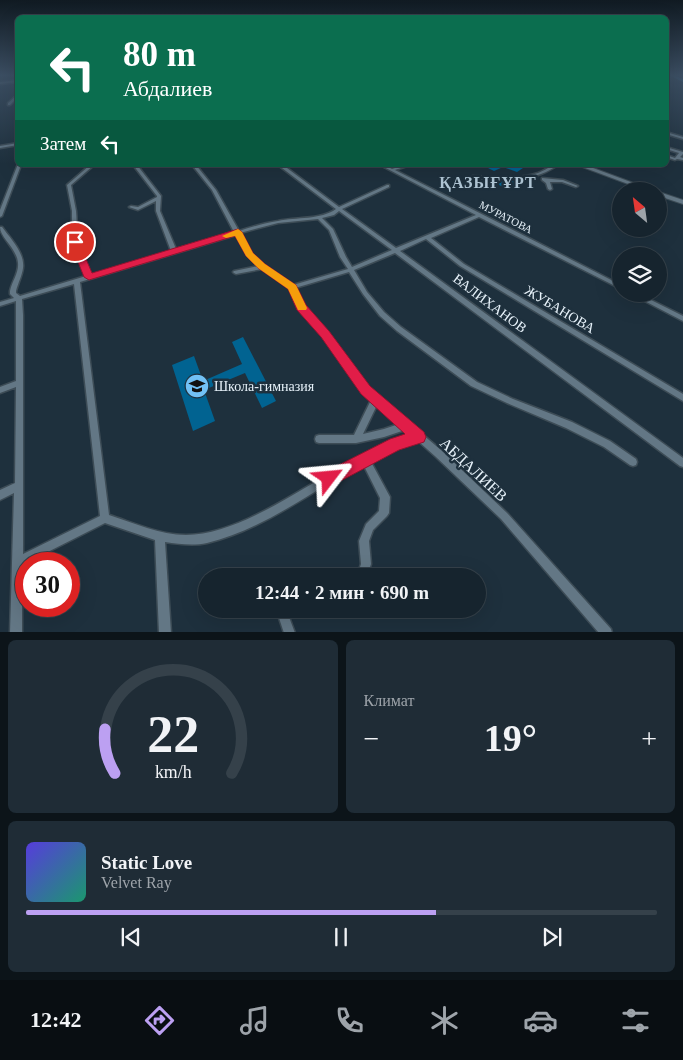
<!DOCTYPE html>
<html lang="ru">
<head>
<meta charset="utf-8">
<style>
	:root { --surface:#16242e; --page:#1f2c36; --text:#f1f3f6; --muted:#9ea4aa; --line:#35414a; --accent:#bca0f2 }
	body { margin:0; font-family:Georgia,serif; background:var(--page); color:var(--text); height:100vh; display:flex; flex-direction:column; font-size:19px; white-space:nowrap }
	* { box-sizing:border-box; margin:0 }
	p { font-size:16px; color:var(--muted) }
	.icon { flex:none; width:28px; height:28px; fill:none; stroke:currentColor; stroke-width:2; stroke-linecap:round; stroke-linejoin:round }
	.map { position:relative; height:632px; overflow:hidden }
	.side { display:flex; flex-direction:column; gap:8px; padding:8px; background:#0c1419; flex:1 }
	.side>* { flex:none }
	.banner { position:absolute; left:15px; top:15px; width:654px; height:152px; border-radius:8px; box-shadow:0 5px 20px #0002,0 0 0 1px var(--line); background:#0b6e4f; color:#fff; overflow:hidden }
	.needle { width:32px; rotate:331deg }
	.buttons { position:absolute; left:612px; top:182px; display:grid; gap:10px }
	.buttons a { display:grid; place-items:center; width:55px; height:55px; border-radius:50%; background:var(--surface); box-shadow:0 5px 20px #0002,0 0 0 1px var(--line); font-size:25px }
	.speed { position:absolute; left:15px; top:552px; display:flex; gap:10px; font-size:25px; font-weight:700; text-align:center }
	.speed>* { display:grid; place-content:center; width:65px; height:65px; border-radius:50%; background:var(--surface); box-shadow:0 5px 20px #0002,0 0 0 1px var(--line); line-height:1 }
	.speed .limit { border:8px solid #d22; background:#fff; color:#111 }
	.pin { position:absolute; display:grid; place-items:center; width:42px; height:42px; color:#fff; margin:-21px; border:2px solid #fff; border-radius:50%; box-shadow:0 1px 5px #0007 }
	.me { position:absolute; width:55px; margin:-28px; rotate:61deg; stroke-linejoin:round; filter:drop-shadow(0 0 4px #0008) }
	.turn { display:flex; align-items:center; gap:18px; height:105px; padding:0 25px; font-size:22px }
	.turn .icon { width:65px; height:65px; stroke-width:2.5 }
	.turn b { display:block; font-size:35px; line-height:42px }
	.then { display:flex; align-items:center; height:48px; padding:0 25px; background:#0003; gap:10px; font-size:19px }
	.big { font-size:38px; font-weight:700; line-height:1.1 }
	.side .tile { flex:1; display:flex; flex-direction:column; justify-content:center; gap:8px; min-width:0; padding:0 18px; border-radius:8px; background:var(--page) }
	.side .dial { align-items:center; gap:0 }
	.dial svg { height:130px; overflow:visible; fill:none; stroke:var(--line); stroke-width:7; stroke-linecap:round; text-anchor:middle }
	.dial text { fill:var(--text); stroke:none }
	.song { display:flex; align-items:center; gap:15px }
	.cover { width:60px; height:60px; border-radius:8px; background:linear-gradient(135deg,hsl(250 70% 55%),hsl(160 70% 35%)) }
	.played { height:5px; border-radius:2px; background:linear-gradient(90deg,var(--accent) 65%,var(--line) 65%) }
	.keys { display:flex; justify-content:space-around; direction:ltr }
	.heat { display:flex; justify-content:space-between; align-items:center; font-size:28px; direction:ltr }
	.side .tiles { flex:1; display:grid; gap:8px; grid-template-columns:1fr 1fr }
	.tile:last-child { grid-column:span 2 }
	.trip { position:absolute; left:198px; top:568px; width:288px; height:50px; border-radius:25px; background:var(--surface); box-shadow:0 5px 20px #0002,0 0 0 1px var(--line); font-weight:700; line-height:50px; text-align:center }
	.dock { display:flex; height:80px; justify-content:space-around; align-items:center; background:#090e12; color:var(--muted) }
	.dock .icon { width:35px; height:35px }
	.dock .selected { color:var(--accent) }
	.dock b { font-size:22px; color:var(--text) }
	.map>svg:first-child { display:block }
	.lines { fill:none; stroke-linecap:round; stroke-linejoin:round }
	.river { fill:#2f80af; fill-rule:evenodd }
	.building { fill:#016391 }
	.street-casing { stroke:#3d4c56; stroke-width:3 }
	.secondary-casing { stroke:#3d4c56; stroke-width:2 }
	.street { fill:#637785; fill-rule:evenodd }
	.secondary { fill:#637785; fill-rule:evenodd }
	.route { fill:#e11d48; stroke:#92132f }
	.slow { fill:#f59e0b }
	.labels { text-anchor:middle; stroke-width:5; stroke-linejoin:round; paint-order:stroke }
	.far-street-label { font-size:11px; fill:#e6f1f9; stroke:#1e303d }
	.street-label { font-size:14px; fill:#e6f1f9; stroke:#1e303d }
	.poi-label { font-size:14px; fill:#e6f1f9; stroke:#1e303d; text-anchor:start }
	.far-district-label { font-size:16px; font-weight:bold; letter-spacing:1px; fill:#b1c7d6; stroke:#1e303d }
	.near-street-label { font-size:16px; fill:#e6f1f9; stroke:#1e303d }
</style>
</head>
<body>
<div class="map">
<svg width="683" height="633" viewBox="0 0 683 633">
	<rect width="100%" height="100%" fill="#1e303d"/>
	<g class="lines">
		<!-- river -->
		<path class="river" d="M671 76H676L683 79V82Z"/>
	</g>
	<!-- building -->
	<g class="building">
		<path d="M495 165H515L523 168 517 172 503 167 494 171 488 168Z"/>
		<path d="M502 181H518L522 183 510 190 497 184Z"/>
		<path d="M243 337 276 401 262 408 245 373 204 390 215 421 193 431 172 365 194 356 203 381 242 364 232 342Z"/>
	</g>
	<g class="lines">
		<!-- street casing -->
		<g class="street-casing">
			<g id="street">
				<path d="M18 80V82L0 84V82Z"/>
				<path d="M18 94V97L10 105H8V103Z"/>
				<path d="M666 132 683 137V139L666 134Z"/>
				<path d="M18 143V145L0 148V146Z"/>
				<path d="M666 147 683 152V154L680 157 683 158V160L677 159 675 160 666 157V155L675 158 679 153 666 149Z"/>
				<path d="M18 164 21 165 2 216 0 217V210Z"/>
				<path d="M90 165H94L71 185 76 211 78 242 91 275 171 251 156 211V201L138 210 129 207 131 206 138 207 157 197V196L133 165H137L161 196 160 211 176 249 234 232 212 190 192 165H196L216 190 239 231C251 227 265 223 278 221 296 217 321 220 336 209L278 165H283L339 207 387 185H389V187L342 209 396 248 476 215 380 165H385L392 169 404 165H410L395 170 621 285V289L619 288 479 217 431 238 464 264 683 394V401L460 266 426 239 400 251 683 458V467L680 466 395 253 354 270 367 292 384 312 401 327 477 382 513 399 572 422 610 441 636 459 637 462 636 465 633 466 630 465 604 447 566 428 507 403 471 386 397 331 380 316 363 294 349 272 295 288 304 306 327 332 368 388 442 451 507 513 611 629 612 633H599L501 519 436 457 418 441 370 460 390 497 389 513 387 516 373 530 369 541 371 564 367 576H357L361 564 359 541 366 524 379 511 380 498 363 464C313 490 263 530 207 543 193 546 179 544 165 542L171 633H159L155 540 105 523 22 565V633H10L14 493 0 500V490L15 483 16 387 0 393V387L16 381V301L0 306V302L14 298 10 294V291C12 281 19 273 18 263 17 248 0 238 0 227H2C10 238 25 253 23 268 22 276 18 283 16 291V293L20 296 86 276 72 242V211L67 185ZM339 211 392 250 352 267 346 257 333 229 322 218 334 215ZM318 219 329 230 340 257 348 269 293 285 264 265 251 253 240 233 278 223ZM236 235 247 255 259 266 234 271 233 272 234 273 236 274 262 269 290 288 299 309 323 336 362 392 371 400 354 435H319L316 436 315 439 316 442 319 443H356L384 437 405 430 412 435C386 445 362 455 339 468 296 492 236 535 186 535 160 535 134 523 109 515L80 282ZM74 284 100 516 23 554V315L22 299ZM377 405 399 424 384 429 363 434Z"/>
				<path d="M334 165H348C345 167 337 167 334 165Z"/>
				<path d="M553 165H558C553 168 547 172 541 174 519 182 495 179 473 178L471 177 473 176C494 177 518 180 538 173 543 171 548 168 553 165Z"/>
				<path d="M542 178 563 180 578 186 576 187 562 182H550L552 189 550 190 548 189 546 183 542 180Z"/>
				<path d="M632 294H639L683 316V321L633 295Z"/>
				<path d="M276 609H286L295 633H284Z"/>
			</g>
		</g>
		<!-- secondary casing -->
		<g class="secondary-casing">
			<g id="secondary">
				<path d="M577 165H585L655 191H647Z"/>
				<path d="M659 192 683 200V204L659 196Z"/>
			</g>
		</g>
		<!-- street -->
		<use href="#street" class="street"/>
		<!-- secondary -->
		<use href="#secondary" class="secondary"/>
	</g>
	<!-- sky -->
	<linearGradient id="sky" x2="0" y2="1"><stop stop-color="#101a22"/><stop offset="0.46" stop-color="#3b4e62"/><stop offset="1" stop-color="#3b4e62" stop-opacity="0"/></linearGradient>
	<rect width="683" height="164" fill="url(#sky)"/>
	<!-- route -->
	<path class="route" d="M238 229 242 232 253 253 265 264 296 285 306 305 329 331 370 386 424 432 426 437 424 442 399 450 335 484 329 486 323 484 321 478 323 473 390 439 405 434 361 394 321 337 297 310 288 289 258 268 246 256 235 236 89 280 84 277 70 242 75 240H78L92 273Z"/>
	<!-- slow -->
	<path class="slow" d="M238 229 242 232 253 253 265 264 296 285 307 308 306 310H298L288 289 258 268 246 256 235 236 226 238 222 236Z"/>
	<!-- icons -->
	<defs>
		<g id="school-disc" transform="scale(1.25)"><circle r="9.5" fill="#72c1f5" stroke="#1e303d"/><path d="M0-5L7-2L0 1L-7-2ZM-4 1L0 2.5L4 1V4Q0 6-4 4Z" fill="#111"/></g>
	</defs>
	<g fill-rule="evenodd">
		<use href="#school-disc" x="197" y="386"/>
	</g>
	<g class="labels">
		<!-- far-street labels -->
		<g class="far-street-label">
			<text transform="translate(506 217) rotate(27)" y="4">МУРАТОВА</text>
		</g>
		<!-- street labels -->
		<g class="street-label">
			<text transform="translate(490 303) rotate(37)" y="5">ВАЛИХАНОВ</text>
			<text transform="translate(560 309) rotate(31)" y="5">ЖУБАНОВА</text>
		</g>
		<!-- poi labels -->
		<g class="poi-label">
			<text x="214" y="391">Школа-гимназия</text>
		</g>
		<!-- far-district labels -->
		<g class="far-district-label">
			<text x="488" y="188">ҚАЗЫҒҰРТ</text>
		</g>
		<!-- near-street labels -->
		<g class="near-street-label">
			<text transform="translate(474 469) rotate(43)" y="6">АБДАЛИЕВ</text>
		</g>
	</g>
</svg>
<div class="buttons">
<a><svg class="needle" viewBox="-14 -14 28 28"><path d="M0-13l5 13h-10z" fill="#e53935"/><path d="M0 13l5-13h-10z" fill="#9ea4aa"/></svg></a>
<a><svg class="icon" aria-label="layers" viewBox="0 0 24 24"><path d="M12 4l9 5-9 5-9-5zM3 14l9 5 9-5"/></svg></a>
</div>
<div class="speed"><div class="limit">30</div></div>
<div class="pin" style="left:75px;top:242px;background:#d93025"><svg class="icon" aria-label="arrive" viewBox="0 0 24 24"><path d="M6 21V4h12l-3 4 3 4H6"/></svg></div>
<svg class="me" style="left:329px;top:478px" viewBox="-20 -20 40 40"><path d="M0-17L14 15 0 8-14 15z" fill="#e11d48" stroke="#fff" stroke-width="4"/></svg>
<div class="trip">12:44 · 2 мин · 690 m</div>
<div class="banner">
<div class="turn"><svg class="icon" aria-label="left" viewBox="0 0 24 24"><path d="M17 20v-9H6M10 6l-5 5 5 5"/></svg><div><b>80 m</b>Абдалиев</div></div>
<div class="then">Затем<svg class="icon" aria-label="left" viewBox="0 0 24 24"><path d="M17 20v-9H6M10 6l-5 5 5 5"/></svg></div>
</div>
</div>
<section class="side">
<div class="tiles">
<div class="tile dial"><svg viewBox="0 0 100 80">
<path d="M14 69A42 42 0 1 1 86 69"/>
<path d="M14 69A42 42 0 0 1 8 42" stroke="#bca0f2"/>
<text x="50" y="56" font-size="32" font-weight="700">22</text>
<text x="50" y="72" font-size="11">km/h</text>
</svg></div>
<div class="tile"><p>Климат</p>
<div class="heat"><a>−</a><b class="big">19°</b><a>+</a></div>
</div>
<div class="tile">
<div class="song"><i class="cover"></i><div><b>Static Love</b><p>Velvet Ray</p></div></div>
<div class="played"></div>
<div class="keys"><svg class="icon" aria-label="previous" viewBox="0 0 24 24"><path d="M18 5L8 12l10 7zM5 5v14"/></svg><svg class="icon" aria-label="pause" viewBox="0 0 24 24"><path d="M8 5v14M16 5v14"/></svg><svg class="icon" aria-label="next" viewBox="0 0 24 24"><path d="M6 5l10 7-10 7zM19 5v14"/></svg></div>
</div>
</div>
</section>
<nav class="dock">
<b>12:42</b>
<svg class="icon selected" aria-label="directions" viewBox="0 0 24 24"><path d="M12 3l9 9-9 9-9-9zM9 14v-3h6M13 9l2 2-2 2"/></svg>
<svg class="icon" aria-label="music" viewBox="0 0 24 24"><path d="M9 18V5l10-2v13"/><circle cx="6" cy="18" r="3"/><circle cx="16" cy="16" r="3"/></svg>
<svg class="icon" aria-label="phone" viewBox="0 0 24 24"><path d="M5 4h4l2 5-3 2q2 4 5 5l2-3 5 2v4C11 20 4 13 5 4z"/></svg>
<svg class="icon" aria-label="climate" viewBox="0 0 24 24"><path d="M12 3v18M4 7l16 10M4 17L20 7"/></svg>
<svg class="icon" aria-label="car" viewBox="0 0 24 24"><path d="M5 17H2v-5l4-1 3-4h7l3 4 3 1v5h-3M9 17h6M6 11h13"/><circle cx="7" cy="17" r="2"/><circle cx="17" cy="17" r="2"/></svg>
<svg class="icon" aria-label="filters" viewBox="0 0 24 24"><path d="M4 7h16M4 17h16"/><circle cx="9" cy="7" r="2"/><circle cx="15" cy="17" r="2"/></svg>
</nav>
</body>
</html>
